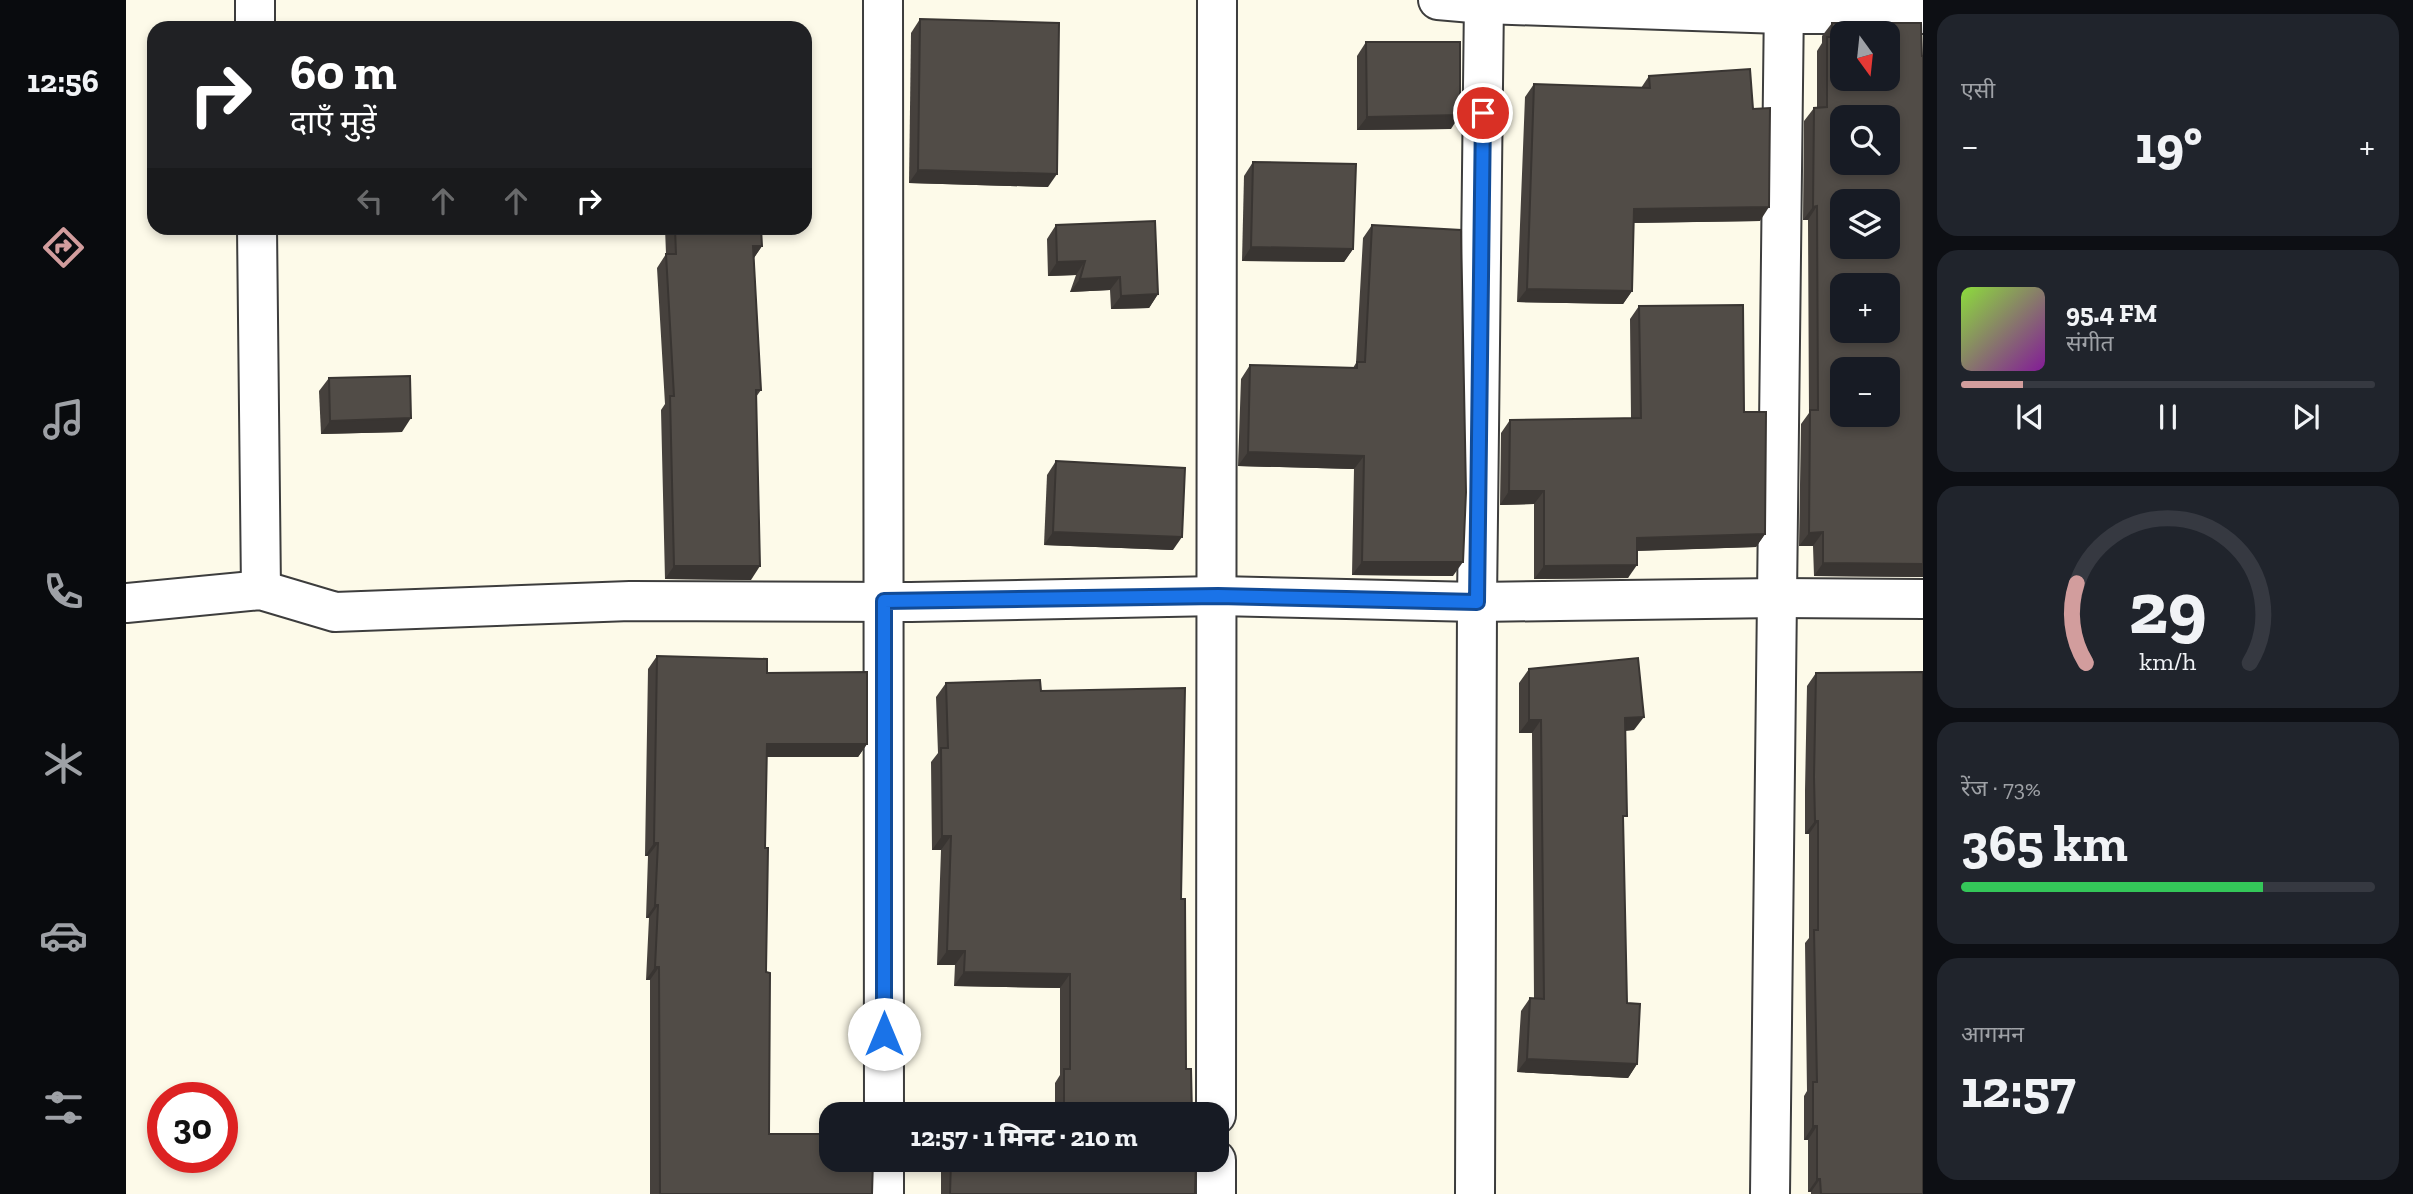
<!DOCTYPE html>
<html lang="hi">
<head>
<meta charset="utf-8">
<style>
	:root { --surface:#171b24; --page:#20242c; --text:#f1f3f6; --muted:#9ea1a6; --line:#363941; --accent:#d29d9d }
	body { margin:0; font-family:"Zilla Slab","Noto Sans Devanagari",serif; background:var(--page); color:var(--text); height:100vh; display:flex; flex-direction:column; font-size:26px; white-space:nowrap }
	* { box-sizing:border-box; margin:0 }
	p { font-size:23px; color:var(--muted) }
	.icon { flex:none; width:38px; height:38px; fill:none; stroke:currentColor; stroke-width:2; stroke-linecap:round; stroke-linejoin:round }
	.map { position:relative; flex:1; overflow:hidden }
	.side { display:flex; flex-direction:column; gap:14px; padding:14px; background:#0d0f14; width:490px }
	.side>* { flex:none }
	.top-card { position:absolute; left:21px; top:21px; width:665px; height:214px; border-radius:21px; box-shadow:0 4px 10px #0003; background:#202124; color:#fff; overflow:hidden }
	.needle { width:46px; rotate:165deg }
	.buttons { position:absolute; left:1704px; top:21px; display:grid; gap:14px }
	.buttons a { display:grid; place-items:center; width:70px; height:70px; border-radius:14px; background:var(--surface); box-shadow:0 4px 10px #0003; font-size:35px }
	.speed { position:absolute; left:21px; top:1082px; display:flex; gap:14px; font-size:35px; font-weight:700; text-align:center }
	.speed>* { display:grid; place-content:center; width:91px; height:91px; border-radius:50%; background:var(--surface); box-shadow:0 4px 10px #0003; line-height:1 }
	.speed .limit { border:10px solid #d22; background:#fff; color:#111 }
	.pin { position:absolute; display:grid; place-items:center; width:60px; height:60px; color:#fff; margin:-30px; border:4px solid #fff; border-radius:50%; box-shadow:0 2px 7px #0007 }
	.me { position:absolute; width:77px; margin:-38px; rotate:0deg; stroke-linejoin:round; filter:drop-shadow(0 0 5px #0008) }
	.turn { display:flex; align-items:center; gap:24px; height:147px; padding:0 28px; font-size:32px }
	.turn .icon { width:91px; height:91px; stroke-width:2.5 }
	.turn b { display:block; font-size:49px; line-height:60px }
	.lanes { display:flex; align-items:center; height:66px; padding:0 28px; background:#0003; justify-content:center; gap:35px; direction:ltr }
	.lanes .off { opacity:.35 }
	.big { font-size:52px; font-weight:800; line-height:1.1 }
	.side .tile { flex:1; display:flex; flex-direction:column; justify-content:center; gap:10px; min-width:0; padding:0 24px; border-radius:21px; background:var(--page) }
	.side .dial { align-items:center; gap:0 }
	.dial svg { height:182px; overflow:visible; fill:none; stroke:var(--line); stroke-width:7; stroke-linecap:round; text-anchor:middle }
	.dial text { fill:var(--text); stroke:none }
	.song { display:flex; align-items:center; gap:21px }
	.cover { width:84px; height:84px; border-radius:10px; background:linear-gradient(135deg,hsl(90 70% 55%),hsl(290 70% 35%)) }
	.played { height:7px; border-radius:4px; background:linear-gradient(90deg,var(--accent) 15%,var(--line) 15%) }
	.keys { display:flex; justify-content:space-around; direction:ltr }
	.heat { display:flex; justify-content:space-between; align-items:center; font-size:38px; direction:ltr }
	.charge { height:10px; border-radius:5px; background:linear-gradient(90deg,#34c759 73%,var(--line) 0) }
	.trip { position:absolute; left:693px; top:1102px; width:410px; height:70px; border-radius:21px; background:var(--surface); box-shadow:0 4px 10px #0003; font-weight:800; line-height:70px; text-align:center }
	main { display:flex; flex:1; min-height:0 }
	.tab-bar { display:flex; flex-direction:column; width:126px; justify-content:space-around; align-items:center; background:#090b0e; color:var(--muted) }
	.tab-bar .icon { width:49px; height:49px }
	.tab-bar .current { color:var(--accent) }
	.tab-bar b { font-size:32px; color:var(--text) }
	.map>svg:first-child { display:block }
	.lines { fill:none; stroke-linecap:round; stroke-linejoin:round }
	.street-casing { stroke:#3d3d3d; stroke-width:42 }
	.street { stroke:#fff; stroke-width:38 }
	.wall { fill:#46413d }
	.shaded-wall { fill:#393532 }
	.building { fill:#514c47; stroke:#393532; stroke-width:2; fill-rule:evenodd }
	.route-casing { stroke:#114b97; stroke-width:18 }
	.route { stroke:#1a73e8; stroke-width:12 }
</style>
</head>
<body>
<main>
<nav class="tab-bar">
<b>12:56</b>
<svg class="icon current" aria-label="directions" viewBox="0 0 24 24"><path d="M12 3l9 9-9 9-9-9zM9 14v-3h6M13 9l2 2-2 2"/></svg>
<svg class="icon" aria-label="music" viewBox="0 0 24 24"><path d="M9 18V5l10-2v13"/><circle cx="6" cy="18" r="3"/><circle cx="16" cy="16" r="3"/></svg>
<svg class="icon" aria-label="phone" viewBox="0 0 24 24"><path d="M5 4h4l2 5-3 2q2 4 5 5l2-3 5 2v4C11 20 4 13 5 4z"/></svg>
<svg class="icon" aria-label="climate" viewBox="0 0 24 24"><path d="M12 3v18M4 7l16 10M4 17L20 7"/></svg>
<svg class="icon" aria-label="car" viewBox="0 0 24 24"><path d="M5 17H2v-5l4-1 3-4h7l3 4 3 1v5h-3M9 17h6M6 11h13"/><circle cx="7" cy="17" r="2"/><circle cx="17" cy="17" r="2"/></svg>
<svg class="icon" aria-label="filters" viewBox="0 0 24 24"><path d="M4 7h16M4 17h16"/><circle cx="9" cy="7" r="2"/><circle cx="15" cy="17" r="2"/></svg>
</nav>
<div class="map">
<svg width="1797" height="1194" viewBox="0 0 1797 1194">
	<rect width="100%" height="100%" fill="#fdfae9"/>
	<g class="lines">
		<!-- street casing -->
		<g class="street-casing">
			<g id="street">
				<path d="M129 0V28"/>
				<path d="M757 0 758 1115"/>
				<path d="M1312 0 1358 4 1658 14H1797"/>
				<path d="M131 228 135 590"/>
				<path d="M0 603 135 590 209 612 504 601 785 602 1092 596 1351 602 1652 598 1797 599"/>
				<path d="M1090 1115 1091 0"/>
				<path d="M758 1160V1194"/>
				<path d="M1090 1194V1160"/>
				<path d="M1349 1194 1351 602 1358 0"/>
				<path d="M1644 1194 1658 0"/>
			</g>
		</g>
		<!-- street -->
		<use href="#street" class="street"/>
	</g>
	<!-- wall -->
	<g class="wall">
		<path d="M794 19 922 187 783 183 785 33Z"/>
		<path d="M1706 23 1797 56V577L1688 576 1687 546H1673L1675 424 1683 413 1682 220H1677L1678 121 1688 108H1691V51L1696 43V36Z"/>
		<path d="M1240 42 1325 129 1231 130V56Z"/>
		<path d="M1523 76 1634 221 1508 223 1506 291 1497 304 1391 302 1399 97 1408 84 1515 88Z"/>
		<path d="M1127 162 1227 249 1218 262 1116 261 1118 176Z"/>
		<path d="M930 225 1032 294 1023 308 985 309 984 290 944 292 950 275 922 276 921 239Z"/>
		<path d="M1246 225 1327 576 1226 575 1228 469 1112 466 1115 379 1124 365 1227 368 1230 363 1237 238Z"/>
		<path d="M539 228H635L636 246 628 258 635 390 630 397 625 580 539 579 535 410 539 404 531 268 540 254Z"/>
		<path d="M1513 306 1618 412 1639 534 1630 547 1511 551 1502 578 1408 579V504L1374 505 1375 433 1384 420 1505 418 1504 319Z"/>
		<path d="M203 378 276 432 195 434 193 391Z"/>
		<path d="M930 461 1047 550 918 545 921 475Z"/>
		<path d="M531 656 641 673 741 744 732 757H641L639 848 640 972 643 1134 745 1181 746 1194H524V980H520L523 918H520L522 856H519L522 669Z"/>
		<path d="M1403 669 1508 730 1499 731 1497 821 1501 1003 1511 1064 1502 1078 1391 1072 1395 1011 1404 998H1408L1406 733H1393V683Z"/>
		<path d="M1690 673 1797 1194H1685V1192H1682V1140H1678V1096L1681 1091 1679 943 1683 938V834H1679V791L1681 686Z"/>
		<path d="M820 683 915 691 1055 899 1060 1069 1066 1115H929V1083L934 1075V988L828 986 829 965H811L815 850H806L805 762 812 753 810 697Z"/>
		<path d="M815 1160H1070L1069 1194H815Z"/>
	</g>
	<!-- shaded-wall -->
	<g class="shaded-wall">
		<path d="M1334 115 1325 129 1231 130 1241 117Z"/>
		<path d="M792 170 931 174 922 187 783 183Z"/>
		<path d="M1691 206 1682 220H1677L1687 207Z"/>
		<path d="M1643 207 1634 221 1499 223 1508 209Z"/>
		<path d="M627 246H636L627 259Z"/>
		<path d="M1125 247 1227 249 1218 262 1116 261Z"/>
		<path d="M959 261 950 275 922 276 931 262Z"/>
		<path d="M994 277 984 290 944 292 954 279Z"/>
		<path d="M1401 289 1506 291 1497 304 1391 302Z"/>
		<path d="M1032 294 1023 308 985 309 995 296Z"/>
		<path d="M285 418 276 432 195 434 204 421Z"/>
		<path d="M1122 452 1238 456 1228 469 1112 466Z"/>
		<path d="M1383 491H1418L1408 504 1374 505Z"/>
		<path d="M927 532 1056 537 1047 550 918 545Z"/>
		<path d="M1697 532 1687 546H1673L1683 533Z"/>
		<path d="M1639 534 1630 547 1502 551 1511 538Z"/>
		<path d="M1236 562H1337L1327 576 1226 575Z"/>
		<path d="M1697 563 1797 564V577L1688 576Z"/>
		<path d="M1511 565 1502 578 1408 579 1418 566Z"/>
		<path d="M548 566H634L625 580 539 579Z"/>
		<path d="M1518 717 1508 730 1490 731 1499 718Z"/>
		<path d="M1403 720H1415L1406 733H1393Z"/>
		<path d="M641 744H741L732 757H632Z"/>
		<path d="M1689 821H1692L1683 834H1679Z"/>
		<path d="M816 836H825L815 850H806Z"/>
		<path d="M528 843H532L522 856H519Z"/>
		<path d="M529 905H532L523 918H520Z"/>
		<path d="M821 951H839L829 965H811Z"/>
		<path d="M529 967H533L524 980H520Z"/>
		<path d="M838 972 944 974 934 988 828 986Z"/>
		<path d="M1401 1059 1511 1064 1502 1078 1391 1072Z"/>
		<path d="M1687 1126H1691L1682 1140H1678Z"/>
		<path d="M1691 1179H1694L1685 1192H1682Z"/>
	</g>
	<!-- building -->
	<g class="building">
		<path d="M794 19 933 23 931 174 792 170Z"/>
		<path d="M1706 23H1795L1796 56H1797V564L1697 563V532L1683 533 1684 410H1692L1691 206 1687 207 1688 108 1701 107V37H1706ZM1717 33H1762V79H1717ZM1717 117H1762V163H1717ZM1717 201H1762V247H1717ZM1717 285H1762V331H1717ZM1717 369H1762V415H1717Z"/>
		<path d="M1240 42H1334V115L1241 117Z"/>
		<path d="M1624 69 1627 109 1644 108 1643 207 1508 209 1506 291 1401 289 1408 84 1524 88 1523 76Z"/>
		<path d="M1127 162 1230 164 1227 249 1125 247Z"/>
		<path d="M1029 221 1032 294 995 296 994 277 954 279 959 261 931 262 930 225Z"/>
		<path d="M1246 225 1335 230 1340 492 1337 562H1236L1238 456 1122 452 1124 365 1231 368V362H1239Z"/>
		<path d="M549 228H635L636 246H627L635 390H630L634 566H548L544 396H548L540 254H550Z"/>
		<path d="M1617 305 1618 412H1640L1639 534 1511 538V565L1418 566V491H1383L1384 420 1515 418 1513 306Z"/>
		<path d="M284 376 285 418 204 421 203 378Z"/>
		<path d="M930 461 1059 468 1056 537 927 532Z"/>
		<path d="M531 656 641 659V673L741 672V744H641L639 848H642L640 972 644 973 643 1134H705V1160H747L746 1194H534L533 967H529L532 905H529L532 843H528Z"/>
		<path d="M1512 658 1518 717 1499 718 1501 816H1497L1501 1003 1514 1004 1511 1064 1401 1059 1404 998 1418 999 1415 720H1403V669Z"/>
		<path d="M1797 672V1194H1695L1694 1179H1691V1126H1687V1082H1691L1688 930H1692V821H1689L1688 777 1690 673Z"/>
		<path d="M914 680 915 691 1059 688 1055 899H1059L1060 1069H1065L1066 1115H938V1069H944V974L838 972 839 951H821L825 836H816L815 748H822L820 683Z"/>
		<path d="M825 1160H1070L1069 1194H824Z"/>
	</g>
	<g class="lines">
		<!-- route casing -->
		<g class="route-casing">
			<path id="route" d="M758 1034V601L1092 596 1351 602 1357 113"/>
		</g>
		<!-- route -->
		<use href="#route" class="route"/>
	</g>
</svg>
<div class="buttons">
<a><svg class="needle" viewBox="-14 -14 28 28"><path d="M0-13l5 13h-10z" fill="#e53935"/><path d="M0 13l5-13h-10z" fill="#9ea1a6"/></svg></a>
<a><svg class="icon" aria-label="search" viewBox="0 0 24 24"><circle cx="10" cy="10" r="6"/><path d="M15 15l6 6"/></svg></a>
<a><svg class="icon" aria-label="layers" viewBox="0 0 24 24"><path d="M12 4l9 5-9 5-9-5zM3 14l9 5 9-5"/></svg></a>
<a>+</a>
<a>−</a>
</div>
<div class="speed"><div class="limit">30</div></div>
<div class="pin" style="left:1357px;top:113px;background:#d93025"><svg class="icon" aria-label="arrive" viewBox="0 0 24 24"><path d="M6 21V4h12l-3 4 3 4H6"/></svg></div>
<svg class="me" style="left:758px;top:1034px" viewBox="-20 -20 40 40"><circle r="19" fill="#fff"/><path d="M0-13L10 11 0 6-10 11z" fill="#1a73e8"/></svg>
<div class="trip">12:57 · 1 मिनट · 210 m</div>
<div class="top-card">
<div class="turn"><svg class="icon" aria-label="right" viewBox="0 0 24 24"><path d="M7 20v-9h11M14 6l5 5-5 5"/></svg><div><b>60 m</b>दाएँ मुड़ें</div></div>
<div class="lanes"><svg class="icon off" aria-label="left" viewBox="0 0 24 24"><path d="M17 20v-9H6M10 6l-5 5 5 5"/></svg><svg class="icon off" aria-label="ahead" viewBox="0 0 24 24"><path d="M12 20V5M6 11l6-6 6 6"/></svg><svg class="icon off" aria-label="ahead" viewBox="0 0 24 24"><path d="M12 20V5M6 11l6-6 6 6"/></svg><svg class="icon" aria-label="right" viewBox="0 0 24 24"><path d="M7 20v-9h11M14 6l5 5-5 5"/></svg></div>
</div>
</div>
<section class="side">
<div class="tile"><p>एसी</p>
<div class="heat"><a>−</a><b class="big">19°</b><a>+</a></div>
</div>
<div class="tile">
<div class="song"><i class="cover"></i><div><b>95.4 FM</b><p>संगीत</p></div></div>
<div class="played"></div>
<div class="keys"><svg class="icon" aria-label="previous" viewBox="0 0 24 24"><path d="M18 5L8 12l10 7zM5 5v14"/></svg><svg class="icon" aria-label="pause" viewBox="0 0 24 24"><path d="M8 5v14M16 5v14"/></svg><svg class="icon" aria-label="next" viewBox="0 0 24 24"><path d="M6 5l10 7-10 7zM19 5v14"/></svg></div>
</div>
<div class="tile dial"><svg viewBox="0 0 100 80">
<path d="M14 69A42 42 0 1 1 86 69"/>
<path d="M14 69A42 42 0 0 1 10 34" stroke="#d29d9d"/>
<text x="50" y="56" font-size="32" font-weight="700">29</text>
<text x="50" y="72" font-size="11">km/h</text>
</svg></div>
<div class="tile"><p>रेंज · 73%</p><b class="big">365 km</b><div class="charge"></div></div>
<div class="tile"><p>आगमन</p><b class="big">12:57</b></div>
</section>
</main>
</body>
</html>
